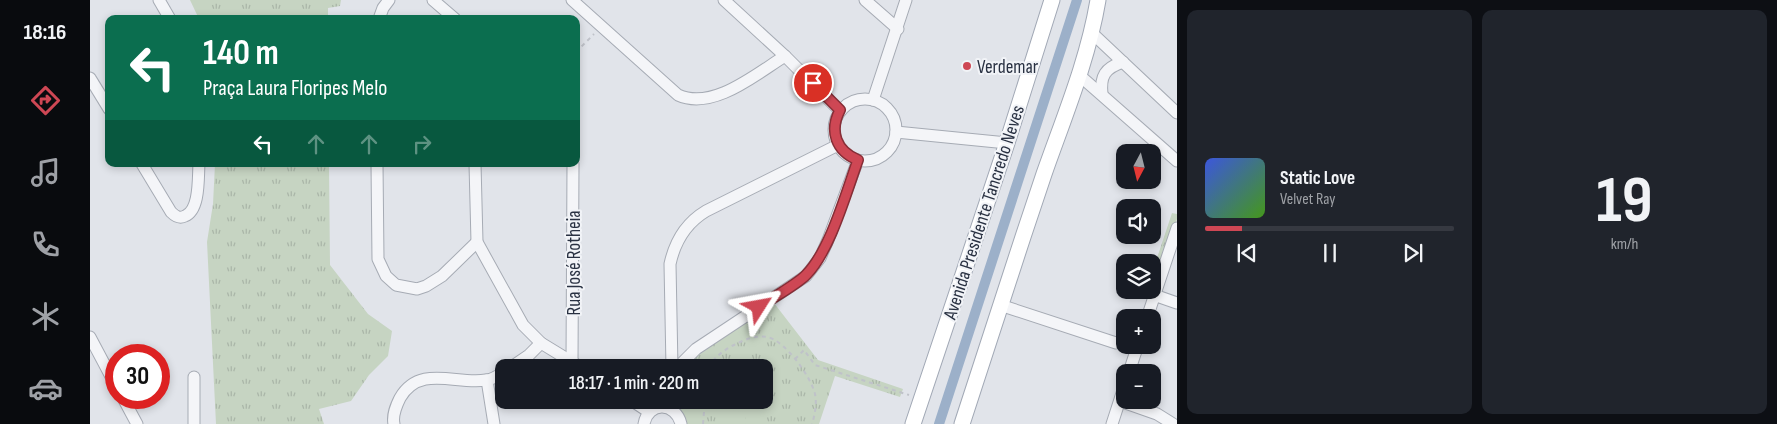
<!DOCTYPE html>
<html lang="pt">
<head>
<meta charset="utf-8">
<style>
	:root { --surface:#171b24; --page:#20242c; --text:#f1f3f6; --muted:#9ea1a6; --line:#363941; --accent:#ce4754 }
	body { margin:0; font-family:"Sofia Sans Condensed",sans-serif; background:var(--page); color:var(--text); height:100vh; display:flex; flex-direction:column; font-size:19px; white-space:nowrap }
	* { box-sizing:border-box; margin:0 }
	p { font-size:16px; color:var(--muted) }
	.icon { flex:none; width:28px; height:28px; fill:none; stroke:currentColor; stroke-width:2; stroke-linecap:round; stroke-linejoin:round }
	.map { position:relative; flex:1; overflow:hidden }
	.side { display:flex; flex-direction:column; gap:10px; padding:10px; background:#0d0f14; width:600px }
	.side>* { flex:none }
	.top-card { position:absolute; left:15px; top:15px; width:475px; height:152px; border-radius:10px; box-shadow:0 2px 8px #0003; background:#0b6e4f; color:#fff; overflow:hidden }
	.needle { width:32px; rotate:187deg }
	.buttons { position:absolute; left:1026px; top:144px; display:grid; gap:10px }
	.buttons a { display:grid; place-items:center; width:45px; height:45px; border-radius:10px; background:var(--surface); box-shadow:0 2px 8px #0003; font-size:25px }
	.speed { position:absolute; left:15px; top:344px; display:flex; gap:10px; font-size:25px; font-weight:700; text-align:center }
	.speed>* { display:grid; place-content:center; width:65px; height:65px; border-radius:50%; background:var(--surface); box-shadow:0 2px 8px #0003; line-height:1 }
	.speed .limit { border:8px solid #d22; background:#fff; color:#111 }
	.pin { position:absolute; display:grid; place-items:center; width:42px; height:42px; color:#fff; margin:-21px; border:2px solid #fff; border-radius:50%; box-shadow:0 1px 5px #0007 }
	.me { position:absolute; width:55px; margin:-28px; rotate:56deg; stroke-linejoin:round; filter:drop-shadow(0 0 4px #0008) }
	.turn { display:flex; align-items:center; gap:18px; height:105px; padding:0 15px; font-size:22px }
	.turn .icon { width:65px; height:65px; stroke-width:2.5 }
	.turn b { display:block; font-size:35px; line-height:42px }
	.lanes { display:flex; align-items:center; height:48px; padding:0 15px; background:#0003; justify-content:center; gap:25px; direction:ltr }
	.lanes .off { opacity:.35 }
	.side .tile { flex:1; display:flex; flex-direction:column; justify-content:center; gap:8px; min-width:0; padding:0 18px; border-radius:10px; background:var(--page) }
	.side .dial { align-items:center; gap:0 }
	.dial b { font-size:65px; line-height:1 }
	.song { display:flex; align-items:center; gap:15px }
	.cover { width:60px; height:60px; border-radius:8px; background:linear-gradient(135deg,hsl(230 70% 55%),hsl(100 70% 35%)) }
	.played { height:5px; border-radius:2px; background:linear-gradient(90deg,var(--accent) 15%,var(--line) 15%) }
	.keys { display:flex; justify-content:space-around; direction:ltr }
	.side .tiles { flex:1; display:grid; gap:10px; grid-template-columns:repeat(2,1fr) }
	.trip { position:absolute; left:405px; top:359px; width:278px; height:50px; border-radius:10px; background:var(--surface); box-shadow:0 2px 8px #0003; font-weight:600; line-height:50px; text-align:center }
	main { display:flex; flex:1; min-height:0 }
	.tabs { display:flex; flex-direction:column; width:90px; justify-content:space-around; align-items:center; background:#090b0e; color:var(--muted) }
	.tabs .icon { width:35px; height:35px }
	.tabs .active { color:var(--accent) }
	.tabs b { font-size:22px; color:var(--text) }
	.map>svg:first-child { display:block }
	.grass { fill:url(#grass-tufts) }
	.pitch { fill:#c6d4c2 }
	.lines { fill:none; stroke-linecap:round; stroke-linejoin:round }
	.canal { stroke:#9cb0c9; stroke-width:10 }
	.minor-casing { stroke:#a6abb4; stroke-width:13 }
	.major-casing { stroke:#a1a8b5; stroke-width:17 }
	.path { stroke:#bfc2c9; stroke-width:2; stroke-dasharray:4 4; stroke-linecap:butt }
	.minor { stroke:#f4f5f8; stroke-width:11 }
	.major { stroke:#fff; stroke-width:15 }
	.route-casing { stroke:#862e37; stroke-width:12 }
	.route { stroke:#ce4754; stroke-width:9 }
	.poi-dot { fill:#ce4754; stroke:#f1f3f7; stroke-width:2 }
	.labels { text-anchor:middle; stroke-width:4; stroke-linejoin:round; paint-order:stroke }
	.poi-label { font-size:19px; fill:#293142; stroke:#f1f3f7; text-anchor:start }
	.street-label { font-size:19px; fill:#293142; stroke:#f1f3f7 }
</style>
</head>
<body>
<main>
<nav class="tabs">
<b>18:16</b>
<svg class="icon active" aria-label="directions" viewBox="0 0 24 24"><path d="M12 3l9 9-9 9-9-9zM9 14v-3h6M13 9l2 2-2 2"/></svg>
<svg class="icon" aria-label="music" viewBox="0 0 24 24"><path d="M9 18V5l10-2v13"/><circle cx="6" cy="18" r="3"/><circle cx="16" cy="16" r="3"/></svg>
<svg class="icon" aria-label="phone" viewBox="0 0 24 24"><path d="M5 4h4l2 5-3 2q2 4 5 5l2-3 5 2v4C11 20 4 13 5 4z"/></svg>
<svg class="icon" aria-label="climate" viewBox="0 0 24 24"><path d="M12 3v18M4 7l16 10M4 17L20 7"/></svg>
<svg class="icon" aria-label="car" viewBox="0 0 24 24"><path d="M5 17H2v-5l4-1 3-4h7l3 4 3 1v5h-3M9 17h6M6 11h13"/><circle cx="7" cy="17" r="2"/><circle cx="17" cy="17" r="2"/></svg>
</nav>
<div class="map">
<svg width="1087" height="424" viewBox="0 0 1087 424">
	<defs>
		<pattern id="grass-tufts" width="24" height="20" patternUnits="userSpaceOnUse" patternTransform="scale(1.25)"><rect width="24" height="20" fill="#c6d4c2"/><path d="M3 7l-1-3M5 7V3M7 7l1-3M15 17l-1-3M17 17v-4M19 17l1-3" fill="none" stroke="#aab6a8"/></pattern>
	</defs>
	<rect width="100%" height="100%" fill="#e1e4ea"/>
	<!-- grass -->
	<g class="grass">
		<path d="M100 0H251L250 6 238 8V19H109Z"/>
		<path d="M125 164H239L240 265 278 314 302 331 298 356 279 375 261 401 229 409 234 424H126L117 242 123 204Z"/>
		<path d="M1082 213 1087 214V219L1065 280 1063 279V270Z"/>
		<path d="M684 303 728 360 813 389 810 397 745 376 729 424H594L587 412 585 400H674V368L591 367Z"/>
	</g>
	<!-- pitch -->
	<path class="pitch" d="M627 409 656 412 655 424H625Z"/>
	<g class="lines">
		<!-- canal -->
		<path class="canal" d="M849 424 987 0"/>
		<!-- minor casing -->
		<g class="minor-casing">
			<g id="minor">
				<path d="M69 0 80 19"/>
				<path d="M343 0 365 19"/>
				<path d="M482 0 588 95C623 111 666 74 695 56"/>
				<path d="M634 0 695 56 750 111"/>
				<path d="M775 0 808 29"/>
				<path d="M289 19 293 8 299 0"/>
				<path d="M1002 33 1087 113"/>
				<path d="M989 75 1087 161"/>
				<path d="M0 78 19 109"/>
				<path d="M1012 94C1010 76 1015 68 1033 62"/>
				<circle cx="775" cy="130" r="31"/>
				<path d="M783 100 816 0"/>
				<path d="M806 132 917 143"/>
				<path d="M52 164 81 212C85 216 89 219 95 216 110 210 108 178 109 164"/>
				<path d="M287 164 288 259 296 276 306 285 327 289 336 286 352 276 387 242"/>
				<path d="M385 164 387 242 433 325 451 343 492 368"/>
				<path d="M1064 295 1087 303"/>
				<path d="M910 305 1026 343"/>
				<path d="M1057 318 1087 228"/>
				<path d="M0 337 26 386"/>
				<path d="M482 362 483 164"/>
				<path d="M420 368 439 355 451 343"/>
				<path d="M582 368 580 264C585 241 596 223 616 211L748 145"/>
				<path d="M587 368 606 349 716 276 730 258 738 240 768 160"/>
				<path d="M1039 372 1048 345"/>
				<path d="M104 377V424"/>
				<path d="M397 380 404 424"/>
				<path d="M33 398 47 424"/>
				<path d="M541 400 559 412"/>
				<path d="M1030 401 1067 414 1083 424"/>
				<path d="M304 424C302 415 306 406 310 398 330 364 366 385 396 380 402 380 409 375 414 372"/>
				<path d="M554 424C558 401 586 402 591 424"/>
				<path d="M1022 424 1035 384"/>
			</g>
		</g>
		<!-- major casing -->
		<g class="major-casing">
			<g id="major">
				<path d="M823 424 917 143 962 0"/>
				<path d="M872 424C899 340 926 257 954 174 974 117 998 60 1008 0"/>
			</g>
		</g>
		<!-- path -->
		<g class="path">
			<path d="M486 52 504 34"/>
			<path d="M705 359 714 350 725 365 819 395"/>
			<path d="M619 368C624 357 634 350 644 345 654 340 665 335 677 337 695 340 721 377 725 394 727 404 725 414 722 424"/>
			<path d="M613 424 615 400"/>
		</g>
		<!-- minor -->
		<use href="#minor" class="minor"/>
		<!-- major -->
		<use href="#major" class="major"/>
	</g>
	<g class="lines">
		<!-- route casing -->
		<g class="route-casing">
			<path id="route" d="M669 307C682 298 706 285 716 275 740 251 756 193 768 160 746 151 739 131 750 110L723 83"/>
		</g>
		<!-- route -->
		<use href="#route" class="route"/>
	</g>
	<!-- markers -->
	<circle class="poi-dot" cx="877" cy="66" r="5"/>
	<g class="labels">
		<!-- poi labels -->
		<g class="poi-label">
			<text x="887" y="73">Verdemar</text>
		</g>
		<!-- street labels -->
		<g class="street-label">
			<text transform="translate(893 212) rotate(-72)" y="7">Avenida Presidente Tancredo Neves</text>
			<text transform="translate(483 263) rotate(-90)" y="7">Rua José Rotheia</text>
		</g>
	</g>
</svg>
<div class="buttons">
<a><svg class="needle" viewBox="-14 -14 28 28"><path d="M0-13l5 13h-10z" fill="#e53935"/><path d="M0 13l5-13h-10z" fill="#9ea1a6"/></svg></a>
<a><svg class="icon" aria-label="sound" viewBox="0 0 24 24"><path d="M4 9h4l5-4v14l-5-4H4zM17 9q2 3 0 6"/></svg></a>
<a><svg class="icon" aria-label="layers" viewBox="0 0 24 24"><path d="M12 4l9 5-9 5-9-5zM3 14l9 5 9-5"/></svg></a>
<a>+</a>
<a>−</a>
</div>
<div class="speed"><div class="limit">30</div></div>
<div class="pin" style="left:723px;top:83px;background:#d93025"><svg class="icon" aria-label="arrive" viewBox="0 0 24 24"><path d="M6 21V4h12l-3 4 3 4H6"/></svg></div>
<svg class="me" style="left:669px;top:307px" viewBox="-20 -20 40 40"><path d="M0-17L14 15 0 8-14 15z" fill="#ce4754" stroke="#fff" stroke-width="4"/></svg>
<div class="trip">18:17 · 1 min · 220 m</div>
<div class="top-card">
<div class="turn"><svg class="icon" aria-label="left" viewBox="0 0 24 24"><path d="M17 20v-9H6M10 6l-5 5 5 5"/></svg><div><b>140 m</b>Praça Laura Floripes Melo</div></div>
<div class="lanes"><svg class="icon" aria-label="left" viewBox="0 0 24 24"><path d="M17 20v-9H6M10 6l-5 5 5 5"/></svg><svg class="icon off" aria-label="ahead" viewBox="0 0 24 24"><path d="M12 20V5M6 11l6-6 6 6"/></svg><svg class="icon off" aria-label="ahead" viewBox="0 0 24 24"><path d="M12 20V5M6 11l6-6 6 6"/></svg><svg class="icon off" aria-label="right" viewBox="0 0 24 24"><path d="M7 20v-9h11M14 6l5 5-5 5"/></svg></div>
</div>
</div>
<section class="side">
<div class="tiles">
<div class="tile">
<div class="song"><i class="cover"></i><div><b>Static Love</b><p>Velvet Ray</p></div></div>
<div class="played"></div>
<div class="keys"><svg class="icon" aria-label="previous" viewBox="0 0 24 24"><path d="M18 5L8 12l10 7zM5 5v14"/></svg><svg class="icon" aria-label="pause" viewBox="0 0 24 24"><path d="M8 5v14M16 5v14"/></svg><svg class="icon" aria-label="next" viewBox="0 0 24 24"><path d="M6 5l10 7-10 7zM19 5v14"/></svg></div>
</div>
<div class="tile dial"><b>19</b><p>km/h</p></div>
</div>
</section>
</main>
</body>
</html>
